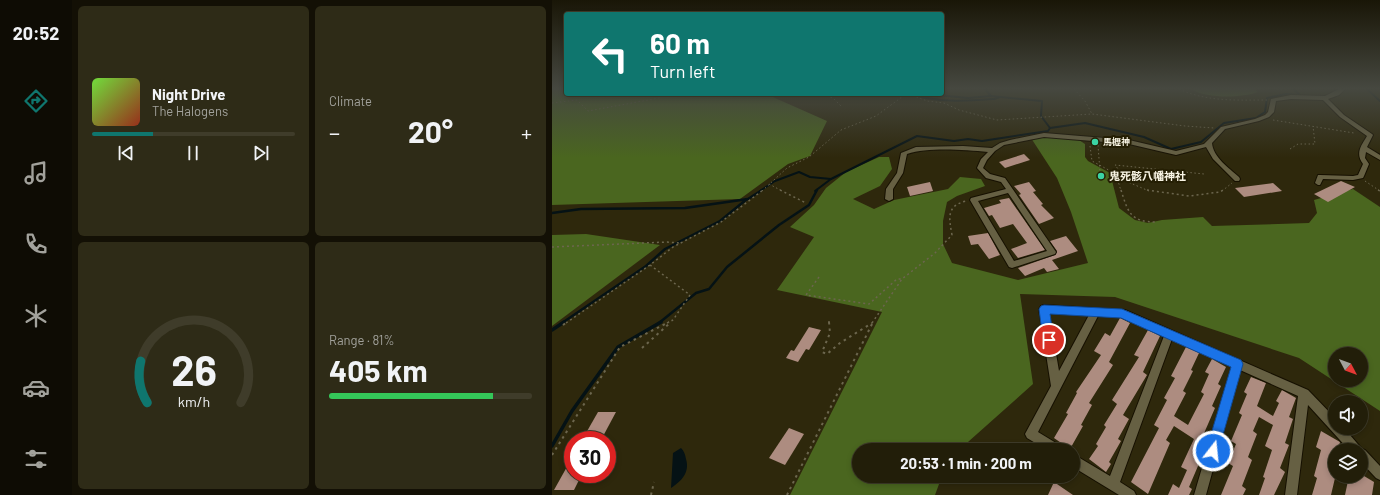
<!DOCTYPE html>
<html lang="en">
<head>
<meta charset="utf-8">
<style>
	:root { --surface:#221e09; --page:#2e2b17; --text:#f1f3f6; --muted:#a2a29c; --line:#3f3c2a; --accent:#0f766e }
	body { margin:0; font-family:Barlow,"Noto Sans JP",sans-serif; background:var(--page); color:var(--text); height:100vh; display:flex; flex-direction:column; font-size:15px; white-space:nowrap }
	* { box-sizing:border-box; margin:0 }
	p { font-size:13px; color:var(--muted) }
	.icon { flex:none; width:22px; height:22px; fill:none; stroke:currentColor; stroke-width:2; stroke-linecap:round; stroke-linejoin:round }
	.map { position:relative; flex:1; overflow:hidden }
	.drawer { display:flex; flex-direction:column; gap:6px; padding:6px; background:#131005; width:480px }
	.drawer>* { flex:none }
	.banner { position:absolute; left:12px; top:12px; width:380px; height:84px; border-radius:4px; box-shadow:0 2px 6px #0003,0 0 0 1px var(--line); background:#0f766e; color:#fff; overflow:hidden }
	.needle { width:26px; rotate:131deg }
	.buttons { position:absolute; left:776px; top:347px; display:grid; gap:8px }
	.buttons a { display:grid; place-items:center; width:40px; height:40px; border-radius:50%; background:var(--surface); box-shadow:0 2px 6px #0003,0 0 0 1px var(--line); font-size:20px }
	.speed { position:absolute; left:12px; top:431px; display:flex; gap:8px; font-size:20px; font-weight:700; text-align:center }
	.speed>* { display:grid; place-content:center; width:52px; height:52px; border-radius:50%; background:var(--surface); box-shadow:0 2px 6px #0003,0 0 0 1px var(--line); line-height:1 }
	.speed .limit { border:6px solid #d22; background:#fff; color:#111 }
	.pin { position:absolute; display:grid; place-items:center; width:34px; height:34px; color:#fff; margin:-17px; border:2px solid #fff; border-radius:50%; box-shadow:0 1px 4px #0007 }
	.me { position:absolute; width:44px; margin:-22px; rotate:16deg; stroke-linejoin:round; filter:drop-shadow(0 0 3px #0008) }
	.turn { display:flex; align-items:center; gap:14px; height:84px; padding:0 20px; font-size:18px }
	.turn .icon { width:52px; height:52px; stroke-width:2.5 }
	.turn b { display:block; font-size:28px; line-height:34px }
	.big { font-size:30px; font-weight:700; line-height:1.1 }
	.drawer .card { flex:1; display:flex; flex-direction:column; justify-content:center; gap:6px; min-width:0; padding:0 14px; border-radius:6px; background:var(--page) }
	.drawer .dial { align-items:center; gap:0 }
	.dial svg { height:104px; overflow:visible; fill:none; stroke:var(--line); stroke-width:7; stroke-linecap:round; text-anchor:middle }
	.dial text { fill:var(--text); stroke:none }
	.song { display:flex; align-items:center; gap:12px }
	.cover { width:48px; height:48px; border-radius:6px; background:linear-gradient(135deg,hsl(100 70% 55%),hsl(10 70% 35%)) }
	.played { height:4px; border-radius:2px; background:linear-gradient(90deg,var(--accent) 30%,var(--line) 30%) }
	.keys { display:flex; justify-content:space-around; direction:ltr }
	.heat { display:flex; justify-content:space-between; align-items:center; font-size:22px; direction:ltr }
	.charge { height:6px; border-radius:3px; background:linear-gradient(90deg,#34c759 81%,var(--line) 0) }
	.drawer .tiles { flex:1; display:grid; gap:6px; grid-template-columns:repeat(2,1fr) }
	.trip { position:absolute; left:300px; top:443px; width:228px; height:40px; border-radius:20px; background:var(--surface); box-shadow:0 2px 6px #0003,0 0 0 1px var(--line); font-weight:700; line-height:40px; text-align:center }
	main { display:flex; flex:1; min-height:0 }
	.tab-bar { display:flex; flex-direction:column; width:72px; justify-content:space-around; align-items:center; background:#0e0c04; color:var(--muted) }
	.tab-bar .icon { width:28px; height:28px }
	.tab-bar .active { color:var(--accent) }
	.tab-bar b { font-size:18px; color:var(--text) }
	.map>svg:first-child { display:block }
	.forest { fill:#4a661f; fill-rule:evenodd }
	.water { fill:#051215 }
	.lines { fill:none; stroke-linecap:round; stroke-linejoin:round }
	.stream-far2 { stroke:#051215; stroke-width:2 }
	.stream-far1 { stroke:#051215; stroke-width:2.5 }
	.stream { stroke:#051215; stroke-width:3.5 }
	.building { fill:#ad8c80 }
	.street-casing { stroke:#161000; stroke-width:2 }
	.path-far2 { stroke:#6c664e; stroke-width:1; stroke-dasharray:1.5 2.5; stroke-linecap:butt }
	.path-far1 { stroke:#6c664e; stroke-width:1.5; stroke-dasharray:2 3; stroke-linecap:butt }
	.path { stroke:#6c664e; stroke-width:2; stroke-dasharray:2.5 4; stroke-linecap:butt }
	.street { fill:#666043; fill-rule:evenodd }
	.route { fill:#1a73e8; stroke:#114b97 }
	.poi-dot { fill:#3bd4a4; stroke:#241e03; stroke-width:1.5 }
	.labels { text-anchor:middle; stroke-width:4; stroke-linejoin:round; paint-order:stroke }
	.far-poi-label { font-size:9px; font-weight:bold; fill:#f8f4e4; stroke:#241e03; text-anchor:start }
	.poi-label { font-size:11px; font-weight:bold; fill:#f8f4e4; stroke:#241e03; text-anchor:start }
</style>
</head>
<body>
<main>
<nav class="tab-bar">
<b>20:52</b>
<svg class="icon active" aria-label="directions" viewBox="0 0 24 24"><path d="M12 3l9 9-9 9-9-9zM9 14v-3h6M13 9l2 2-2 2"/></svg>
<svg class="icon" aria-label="music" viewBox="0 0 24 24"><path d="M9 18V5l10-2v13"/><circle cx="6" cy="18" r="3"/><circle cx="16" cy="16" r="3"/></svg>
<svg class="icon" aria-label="phone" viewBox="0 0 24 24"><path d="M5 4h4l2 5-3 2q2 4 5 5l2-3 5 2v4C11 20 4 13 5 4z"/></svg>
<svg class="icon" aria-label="climate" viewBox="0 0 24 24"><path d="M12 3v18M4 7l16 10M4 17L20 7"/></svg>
<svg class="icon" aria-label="car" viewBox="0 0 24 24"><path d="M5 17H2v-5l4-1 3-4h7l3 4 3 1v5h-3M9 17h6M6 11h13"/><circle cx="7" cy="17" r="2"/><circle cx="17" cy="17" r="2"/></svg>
<svg class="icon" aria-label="filters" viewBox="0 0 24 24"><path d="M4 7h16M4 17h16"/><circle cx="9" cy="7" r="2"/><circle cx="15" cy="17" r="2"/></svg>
</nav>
<section class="drawer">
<div class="tiles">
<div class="card">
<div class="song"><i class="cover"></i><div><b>Night Drive</b><p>The Halogens</p></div></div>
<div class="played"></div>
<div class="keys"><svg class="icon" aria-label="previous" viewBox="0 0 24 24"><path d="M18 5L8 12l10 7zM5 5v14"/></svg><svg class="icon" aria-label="pause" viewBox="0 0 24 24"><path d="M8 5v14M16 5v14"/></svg><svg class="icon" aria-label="next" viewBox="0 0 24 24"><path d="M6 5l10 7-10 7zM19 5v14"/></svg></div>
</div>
<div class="card"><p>Climate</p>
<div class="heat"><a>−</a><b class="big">20°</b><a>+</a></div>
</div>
<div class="card dial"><svg viewBox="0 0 100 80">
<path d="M14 69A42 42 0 1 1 86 69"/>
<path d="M14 69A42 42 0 0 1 9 37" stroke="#0f766e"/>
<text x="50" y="56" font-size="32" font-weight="700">26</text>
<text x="50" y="72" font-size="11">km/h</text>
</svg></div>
<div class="card"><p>Range · 81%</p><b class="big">405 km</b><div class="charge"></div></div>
</div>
</section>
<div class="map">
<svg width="828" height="495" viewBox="0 0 828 495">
	<rect width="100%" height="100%" fill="#2e280c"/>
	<!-- forest -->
	<g class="forest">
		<path d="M0 89H14V94H214L275 121 258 156 236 164 188 199 0 205Z"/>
		<path d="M639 89H702L706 92C689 98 655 99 639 89Z"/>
		<path d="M496 137 524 138 533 144V157L536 161 558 173 567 208 583 220 596 223 610 220 651 217 660 226 757 223 765 213 762 200 801 189 828 207V411L747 358 563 297 468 294 481 384 407 450H307V476H390L383 495H238L330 312 225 290 262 237 238 227 262 205 274 188 294 172 327 157H337L340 169 328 186 301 199 322 209 342 200 396 189 408 177 429 179 433 186 405 196 395 202 391 221V244L400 263 466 280 536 263 519 212 505 178 479 138ZM783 354H809V380H783Z"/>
		<path d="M34 234 108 245 0 326V235Z"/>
	</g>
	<!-- water -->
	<path class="water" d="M129 448C132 451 133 454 134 459 138 472 130 481 119 488L121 453Z"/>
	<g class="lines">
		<!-- stream-far2 -->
		<g class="stream-far2">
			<path d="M433 89 439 96"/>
			<path d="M741 89 748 95"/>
			<path d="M815 89 828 101"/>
			<path d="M780 93 784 89"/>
			<path d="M359 94C387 103 413 101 442 99L448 97"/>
			<path d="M375 94 416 98 439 96 490 101 489 116 498 128"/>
			<path d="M208 191 223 181 247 172 258 177 279 179"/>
			<path d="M263 191 279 179 365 136 402 141 416 139 430 141 496 131 498 128 533 123 592 137 619 149 649 142 672 123 704 118 713 112 715 98 734 94 748 95"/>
		</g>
		<!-- stream-far1 -->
		<g class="stream-far1">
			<path d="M0 213 29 209 133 208 196 199 210 190"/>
			<path d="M10 323 94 266 113 249 168 221 195 199"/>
			<path d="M107 323 144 293 157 289 175 267 227 225 257 205 265 190"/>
		</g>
		<!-- stream -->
		<g class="stream">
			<path d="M0 330 12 322"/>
			<path d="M0 446 20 411 66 347 109 322"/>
		</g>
	</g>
	<!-- building -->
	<g class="building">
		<path d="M472 154 478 160 453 168 447 162Z"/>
		<path d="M789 181 803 187 776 202 762 194Z"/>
		<path d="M378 182 381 191 358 196 355 187Z"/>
		<path d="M477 182 484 191 481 192 491 204 489 205 502 218 487 224 467 195 469 194 462 186Z"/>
		<path d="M721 183 730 191 692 197 683 188Z"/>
		<path d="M457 198 493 250 466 258 459 249 475 243 461 224 448 228 440 215 437 216 432 208 449 203 447 200Z"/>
		<path d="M436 233 448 255 437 259 426 244 419 245 416 236Z"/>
		<path d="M514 236 526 251 500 260 507 269 495 272 492 268 473 276 466 268 503 255 505 251 498 241Z"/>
		<path d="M568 318 578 323 557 362 561 365 537 403 540 405 529 425 531 426 518 449 502 438 516 414 514 413 525 393 524 392 549 355 542 351 553 333 558 336Z"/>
		<path d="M257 327 269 330 257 350 254 349 246 362 234 358 239 350 242 351Z"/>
		<path d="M596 330 608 336 591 372 595 375 571 415 577 419 566 439 569 441 557 462 559 464 554 472 537 459 546 446 544 444 554 427 552 425 565 404 560 400 587 357 582 355Z"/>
		<path d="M634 347 647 353 639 370 641 371 631 391 634 393 622 416 636 425 652 394 649 392 657 374 653 372 660 359 674 367 666 384 669 386 660 406 663 408 643 454 649 459 637 487 640 489 637 495H616L621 484 627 488 635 470 629 467 642 439 622 426 614 440 618 443 596 494 579 482 607 428 602 425 615 400 612 398 623 378 619 376Z"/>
		<path d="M699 377 714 383 705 406 721 416 727 403 724 401 730 390 744 398 737 417 741 419 733 443 737 445 728 468 733 472 722 495H707L713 478 711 477 720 450 713 446 721 425 707 417 701 431 705 434 696 457 700 460 690 486 694 489 691 495H669L681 466 676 463 684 444 679 441 690 415 687 413 695 394 692 392Z"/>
		<path d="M46 412H64L49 440H30Z"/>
		<path d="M237 428 252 434 233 465 217 458Z"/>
		<path d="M769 431 788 442 786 450H783V478L779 495H760L765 478 762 476 769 450 764 447Z"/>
		<path d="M21 456V474H30L22 490H2Z"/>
		<path d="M797 476H812L822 482 820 495H793Z"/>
		<path d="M502 482 521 495H496Z"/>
	</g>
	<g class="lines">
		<!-- street casing -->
		<g class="street-casing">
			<g id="street">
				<path d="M787 89H793L787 95 776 99 792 115 820 134 821 135 815 147 828 155V160L814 152 813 158 817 164 812 176 811 178 801 180 771 179 768 185H766L763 183 766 175H768L801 176 806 175 811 164C803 153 809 146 815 136L788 117 771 100 739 99 724 101 722 112 717 117 707 121 673 129 660 143C661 157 677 168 687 177L688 179 687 181H683L661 159 654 147 624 155 577 144 492 137 452 145 443 151 435 160 431 168 438 174 453 178 504 252 503 254 460 268 457 267 418 200 419 198 454 189 449 182 434 178 425 168 429 159 436 152C412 150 377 147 355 154L351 173 341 189V199L337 201 333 199 334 189 345 173 349 153 364 147 411 146 440 148 448 143 458 140 492 133 577 140 624 151 652 144 669 127 703 119 713 115 716 112 719 99 739 95 773 96ZM456 193 495 251 462 261 426 201Z"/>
				<path d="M492 305 573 310 756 390 783 418V428H792L810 449 813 450 828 466V480L824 478 809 462V450H797L756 405 745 495H733L746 396 688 370 654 495H642L680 366 620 339 568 482 582 491 584 495H567L521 467V454L558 476 612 336 569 317 546 316 486 432 509 446 511 450H495L475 438 473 434 499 386 487 309 489 306ZM497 313 537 315 507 371Z"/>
			</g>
		</g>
		<!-- path-far2 -->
		<g class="path-far2">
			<path d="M522 89 533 101 540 114"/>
			<path d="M627 89C655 102 685 100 715 100"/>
			<path d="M729 89 731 92"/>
			<path d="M267 94 281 98 290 107"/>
			<path d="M357 94 375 101 392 103 407 110 445 120 540 114 633 126 662 128"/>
			<path d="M0 103 25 100 36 111 107 98 115 94"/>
			<path d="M721 120 802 133"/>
			<path d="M546 145 548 172"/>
			<path d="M538 146 540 161 564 174 569 191"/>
			<path d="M738 149 746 144H763L761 126"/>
			<path d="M813 181 828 191"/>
			<path d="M217 184 230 191"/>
			<path d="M210 191 235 168 257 157 289 130 324 116 354 94"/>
			<path d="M597 191 576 182 563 165 652 174"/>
			<path d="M670 191 680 183"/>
		</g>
		<!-- path-far1 -->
		<g class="path-far1">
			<path d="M228 190 254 203"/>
			<path d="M569 190C576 212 578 222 604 222"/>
			<path d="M595 190 637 196 668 192 671 190"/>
			<path d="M826 190 828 191"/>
			<path d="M0 247 115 242 127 243"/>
			<path d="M98 265 138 295 121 320"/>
			<path d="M267 277 254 295 317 304 345 279H350"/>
			<path d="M277 321V323"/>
			<path d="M14 323 98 265 121 247 169 222 211 190"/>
			<path d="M115 323 121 320"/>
			<path d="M320 323 350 279 383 253 400 235C397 218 394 206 414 201"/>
		</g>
		<!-- path -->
		<g class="path">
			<path d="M277 322 278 333 270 352 275 354 288 343 320 323"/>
			<path d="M11 325 15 322"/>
			<path d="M90 348 118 323"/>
			<path d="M0 455 68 347 117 322"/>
			<path d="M99 495 102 482"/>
			<path d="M235 495 321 322"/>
		</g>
		<!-- street -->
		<use href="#street" class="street"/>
	</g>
	<!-- sky -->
	<linearGradient id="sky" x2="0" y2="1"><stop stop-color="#191607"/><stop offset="0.56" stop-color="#464840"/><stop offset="1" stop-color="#464840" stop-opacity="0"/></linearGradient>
	<rect width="828" height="158" fill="url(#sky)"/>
	<!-- route -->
	<path class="route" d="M492 305 570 309 689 360 691 364 665 456 661 458 656 456 654 451 679 367 569 318 498 314 502 340 501 343 497 344 493 343 491 340 487 309 489 306Z"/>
	<!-- markers -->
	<g class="poi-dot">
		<circle cx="543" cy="142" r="4"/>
		<circle cx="549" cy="176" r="4"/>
	</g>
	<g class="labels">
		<!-- far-poi labels -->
		<g class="far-poi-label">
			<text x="551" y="145">馬櫪神</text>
		</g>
		<!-- poi labels -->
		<g class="poi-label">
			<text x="557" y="180">鬼死骸八幡神社</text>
		</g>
	</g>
</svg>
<div class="buttons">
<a><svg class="needle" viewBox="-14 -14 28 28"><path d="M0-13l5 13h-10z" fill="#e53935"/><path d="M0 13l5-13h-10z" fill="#a2a29c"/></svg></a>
<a><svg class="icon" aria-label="sound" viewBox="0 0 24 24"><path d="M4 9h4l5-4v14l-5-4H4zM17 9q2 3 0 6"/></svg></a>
<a><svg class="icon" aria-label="layers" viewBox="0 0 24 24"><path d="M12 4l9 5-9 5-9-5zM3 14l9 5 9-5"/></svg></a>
</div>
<div class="speed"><div class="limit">30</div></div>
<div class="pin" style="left:497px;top:340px;background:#d93025"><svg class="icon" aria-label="arrive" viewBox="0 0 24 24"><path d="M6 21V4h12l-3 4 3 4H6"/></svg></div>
<svg class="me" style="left:661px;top:451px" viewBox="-20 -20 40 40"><circle r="17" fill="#1a73e8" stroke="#fff" stroke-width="3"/><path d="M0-11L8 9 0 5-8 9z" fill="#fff"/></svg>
<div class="trip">20:53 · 1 min · 200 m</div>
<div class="banner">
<div class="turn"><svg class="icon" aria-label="left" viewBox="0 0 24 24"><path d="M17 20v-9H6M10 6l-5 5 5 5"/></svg><div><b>60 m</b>Turn left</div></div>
</div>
</div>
</main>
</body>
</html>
